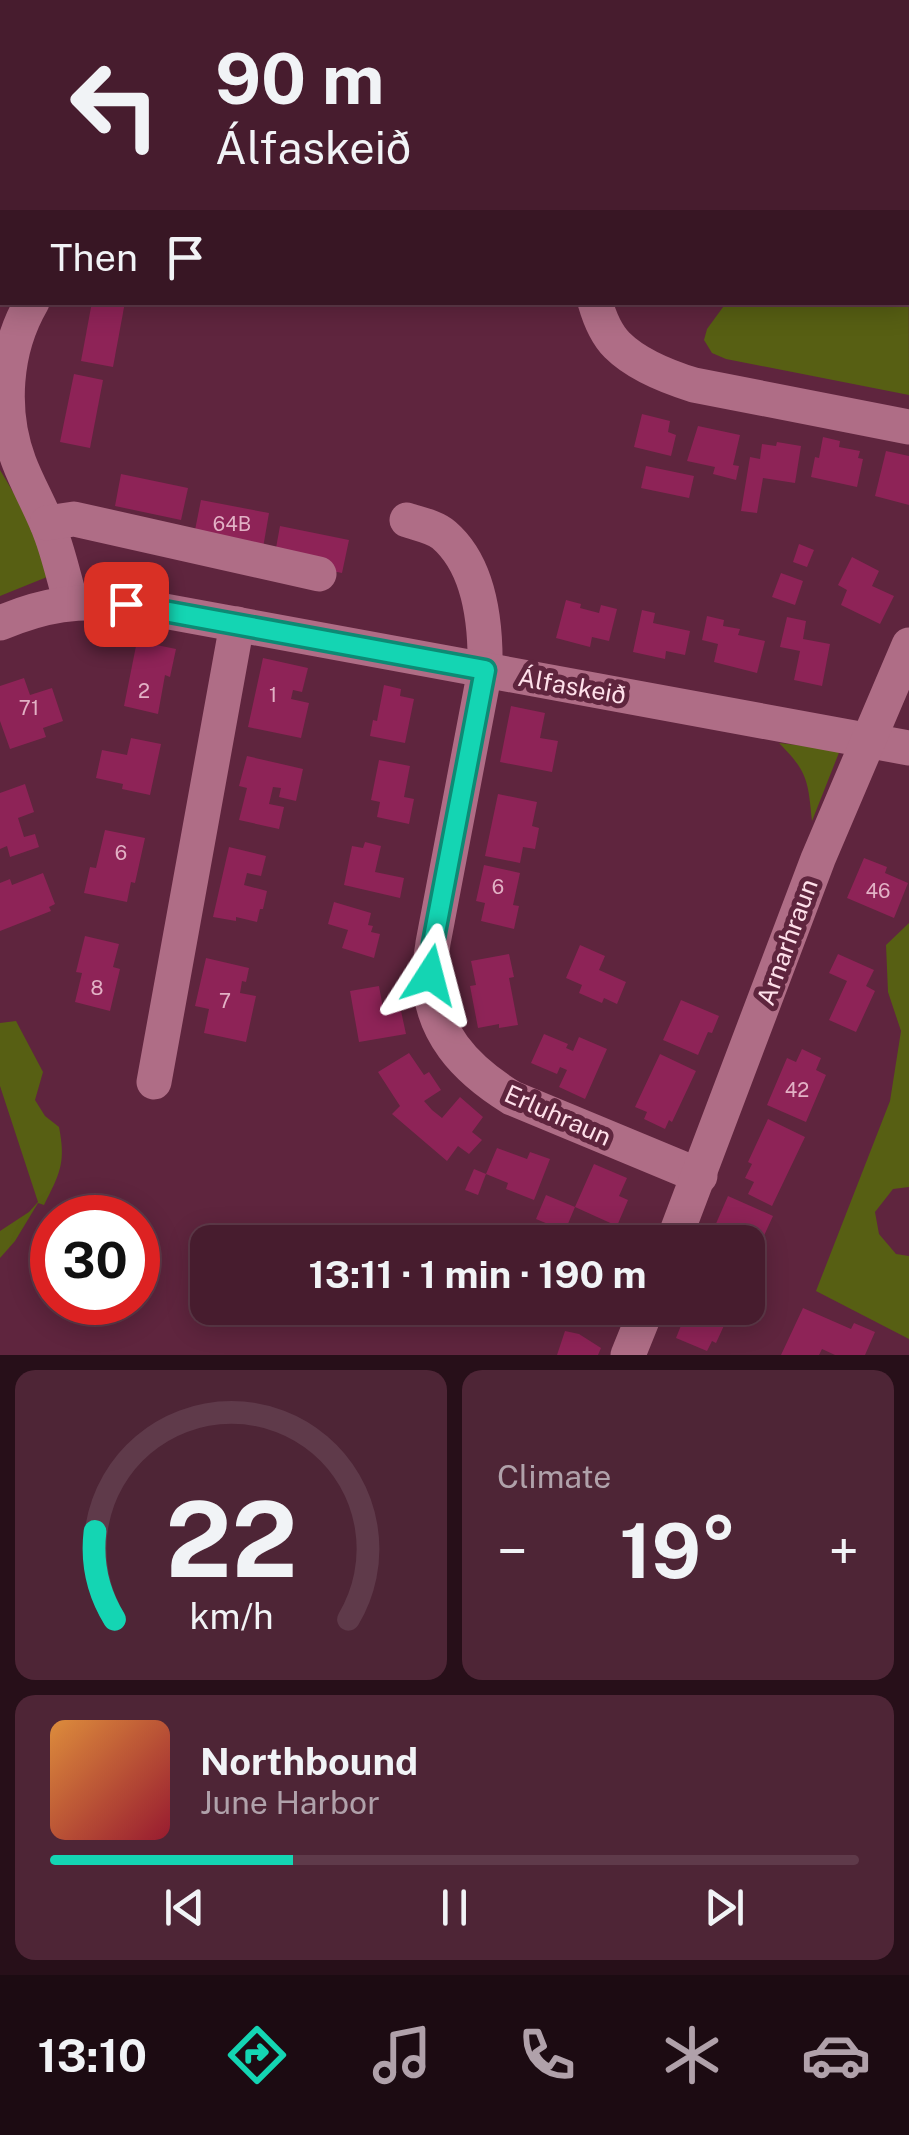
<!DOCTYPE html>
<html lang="en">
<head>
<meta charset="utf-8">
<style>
	:root { --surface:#471c2e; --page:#4e2536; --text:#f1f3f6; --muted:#b0a1aa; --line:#5f3a4a; --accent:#14d5b3 }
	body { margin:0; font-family:"Public Sans",sans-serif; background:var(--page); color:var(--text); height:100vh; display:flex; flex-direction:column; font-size:38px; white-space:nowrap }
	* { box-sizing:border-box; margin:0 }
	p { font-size:32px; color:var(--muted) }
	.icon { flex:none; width:55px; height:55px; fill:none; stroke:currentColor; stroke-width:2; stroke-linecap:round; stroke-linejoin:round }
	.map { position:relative; height:1355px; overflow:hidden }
	.details { display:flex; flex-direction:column; gap:15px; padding:15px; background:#270f19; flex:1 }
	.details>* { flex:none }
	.top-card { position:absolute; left:0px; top:0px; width:910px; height:305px; box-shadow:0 5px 25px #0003,0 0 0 2px var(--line); background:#471c2e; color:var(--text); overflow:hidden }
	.speed { position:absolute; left:30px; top:1195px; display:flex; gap:20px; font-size:50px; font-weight:700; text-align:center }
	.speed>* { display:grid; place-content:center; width:130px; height:130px; border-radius:50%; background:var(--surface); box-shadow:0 5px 25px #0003,0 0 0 2px var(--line); line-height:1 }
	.speed .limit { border:15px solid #d22; background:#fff; color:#111 }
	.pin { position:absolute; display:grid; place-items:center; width:85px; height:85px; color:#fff; margin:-42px; border-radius:20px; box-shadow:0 5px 15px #0006 }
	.me { position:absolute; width:110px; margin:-55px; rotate:9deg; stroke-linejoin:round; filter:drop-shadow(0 0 8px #0008) }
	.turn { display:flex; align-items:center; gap:35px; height:210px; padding:0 50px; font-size:45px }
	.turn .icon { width:130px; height:130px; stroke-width:2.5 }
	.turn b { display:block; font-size:70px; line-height:85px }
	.then { display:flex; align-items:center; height:95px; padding:0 50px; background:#0003; gap:20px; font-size:38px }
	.big { font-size:75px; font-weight:700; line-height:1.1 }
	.details .card { flex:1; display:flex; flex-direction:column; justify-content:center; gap:15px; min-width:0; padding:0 35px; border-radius:20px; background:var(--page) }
	.details .dial { align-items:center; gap:0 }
	.dial svg { height:260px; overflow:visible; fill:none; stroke:var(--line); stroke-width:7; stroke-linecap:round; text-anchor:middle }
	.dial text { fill:var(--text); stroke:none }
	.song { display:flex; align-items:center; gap:30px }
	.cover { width:120px; height:120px; border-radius:15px; background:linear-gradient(135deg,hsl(30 70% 55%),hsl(350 70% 35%)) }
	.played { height:10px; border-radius:5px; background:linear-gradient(90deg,var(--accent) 30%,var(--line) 30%) }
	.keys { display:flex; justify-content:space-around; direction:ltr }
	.heat { display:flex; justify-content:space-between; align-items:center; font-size:55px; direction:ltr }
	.details .tiles { flex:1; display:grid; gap:15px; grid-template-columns:1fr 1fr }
	.card:last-child { grid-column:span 2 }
	.trip { position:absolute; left:190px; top:1225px; width:575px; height:100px; border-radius:20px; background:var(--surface); box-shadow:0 5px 25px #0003,0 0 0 2px var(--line); font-weight:700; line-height:100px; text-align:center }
	.dock { display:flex; height:160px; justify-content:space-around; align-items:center; background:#1c0b12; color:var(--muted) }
	.dock .icon { width:70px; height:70px }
	.dock .current { color:var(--accent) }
	.dock b { font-size:45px; color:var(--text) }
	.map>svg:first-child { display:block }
	.green { fill:#575f13 }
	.building { fill:#8e2357 }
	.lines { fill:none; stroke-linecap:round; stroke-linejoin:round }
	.minor { stroke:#af6d86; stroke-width:35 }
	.route-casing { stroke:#0d8a74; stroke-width:25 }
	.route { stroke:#14d5b3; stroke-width:18 }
	.labels { text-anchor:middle; stroke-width:10; stroke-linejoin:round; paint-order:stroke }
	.number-label { font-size:20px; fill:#e2b1c5 }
	.street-label { font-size:25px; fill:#fee0ea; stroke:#5f253e }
</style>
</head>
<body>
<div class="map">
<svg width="909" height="1355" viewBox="0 0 909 1355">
	<rect width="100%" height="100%" fill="#5f253e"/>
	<!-- green -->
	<g class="green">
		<path d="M908 31 909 395 726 359 712 353 704 340 707 329 726 303 908 302Z"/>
		<path d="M0 470C20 503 40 538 47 577L0 596Z"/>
		<path d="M779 743 840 750 812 821C808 781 808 772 779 743Z"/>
		<path d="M909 923V1187L893 1189 875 1212 879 1234 896 1254 909 1256V1339L816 1291 890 1101 901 1031 888 992 886 945Z"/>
		<path d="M16 1021 43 1072 35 1100 45 1116 59 1127C66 1163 60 1173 44 1205L38 1203 15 1241 0 1258V1231L29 1212 38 1202 0 1086V1023Z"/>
	</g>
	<!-- building -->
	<g class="building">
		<path d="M92 302H125L113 367 81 361Z"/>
		<path d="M74 374 103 380 90 448 60 442Z"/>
		<path d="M642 414 670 421 668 432 676 435 671 456 634 447Z"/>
		<path d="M698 426 740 435 733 465 739 466 736 480 713 474 715 467 687 461Z"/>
		<path d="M823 437 840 441 839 447 860 451 858 458 863 459 857 487 811 477 815 457 819 458Z"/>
		<path d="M777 442 801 446 795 483 763 478 757 513 741 511 750 457 760 459 762 444 776 446Z"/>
		<path d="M886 451 909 456V505L875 496Z"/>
		<path d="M646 466 694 476 689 498 641 488Z"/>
		<path d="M121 474 188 488 181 520 115 506Z"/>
		<path d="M201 500 269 513 263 548 194 535Z"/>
		<path d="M280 526 349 540 342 573 274 559Z"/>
		<path d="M799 544 814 550 807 567 793 562Z"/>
		<path d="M852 557 879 571 872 586 894 596 880 624 841 605 847 590 838 585Z"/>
		<path d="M781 573 803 581 795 605 772 597Z"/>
		<path d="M566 600 581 604 580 608 599 613 601 605 617 609 609 641 592 637 590 647 556 638Z"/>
		<path d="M642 610 655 613 653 623 690 631 685 655 666 651 665 659 633 652Z"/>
		<path d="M707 616 724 620 723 626 740 629 738 635 765 641 757 673 714 662 718 644 702 640Z"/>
		<path d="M787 617 806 621 803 639 830 644 822 686 794 680 800 651 780 647Z"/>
		<path d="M137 641 176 649 170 677 165 675 158 714 124 706Z"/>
		<path d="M263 658 308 668 302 692 293 690 291 699 309 703 301 738 248 727Z"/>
		<path d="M24 678 30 695 52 688 63 721 43 728 46 737 10 749 0 721V686Z"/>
		<path d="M384 685 401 689 400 696 414 699 405 743 370 736 373 720 377 721Z"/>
		<path d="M511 706 545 713 540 738 558 741 552 772 500 762Z"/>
		<path d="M131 738 161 744 150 795 122 789 123 784 96 778 102 750 127 755Z"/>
		<path d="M247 756 303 769 296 801 279 797 281 788 273 787 269 804 284 807 279 829 239 820 247 788 239 786Z"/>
		<path d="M379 760 410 766 404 797 414 799 409 824 377 817 380 802 371 800Z"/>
		<path d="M25 784 34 812 18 818 24 837 35 834 39 847 10 857 7 846 0 849V793Z"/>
		<path d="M498 794 537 802 532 826 539 828 535 849 523 847 520 863 485 856Z"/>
		<path d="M105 830 145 838 135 883 131 882 127 902 84 893 90 867 96 868Z"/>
		<path d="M365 842 381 846 375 872 404 878 400 898 344 885 352 846 363 848Z"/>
		<path d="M229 847 266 856 261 876 247 873 244 885 267 891 263 909H260L257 922 236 917V921L213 917Z"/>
		<path d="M864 858 887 867 885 873 908 883 894 918 847 898Z"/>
		<path d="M484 865 520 873 513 905 519 906 514 929 481 921 485 903 476 901Z"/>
		<path d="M43 873 55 904 49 907 51 911 0 931V883L10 879 12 885Z"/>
		<path d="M334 902 371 913 368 925 373 926 371 932 380 934 374 958 342 948 348 930 328 924Z"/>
		<path d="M85 936 119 944 113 967 120 969 110 1011 75 1002 82 973 76 972Z"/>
		<path d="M580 945 605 956 599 970 626 982 617 1004 604 998 602 1003 579 993 582 985 566 978Z"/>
		<path d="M509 954 514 977 509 978 518 1025 499 1028V1024L478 1028 470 986 476 985 471 961Z"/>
		<path d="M838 954 874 970 866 986 875 991 856 1032 829 1020 847 981 829 973Z"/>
		<path d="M206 958 249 968 246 982 242 981 240 993 256 996 246 1042 204 1033 209 1009 195 1006Z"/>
		<path d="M379 986 384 1014 401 1011 406 1034 359 1042 350 991Z"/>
		<path d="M681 1000 719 1016 712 1033 708 1032 698 1055 663 1040Z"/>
		<path d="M544 1034 568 1044 566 1048 573 1051 579 1037 607 1049 585 1099 559 1087 567 1070 560 1067 557 1074 531 1063Z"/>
		<path d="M802 1049 821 1058 816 1070 826 1075 806 1122 767 1105 787 1058 796 1062Z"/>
		<path d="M409 1053 424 1075 429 1072 441 1090 424 1101 432 1110 442 1118 460 1097 483 1117 472 1132 482 1140 469 1154 458 1146 447 1161 392 1114 400 1106 378 1072Z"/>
		<path d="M660 1054 696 1071 672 1122 669 1120 665 1129 644 1119 647 1112 635 1107Z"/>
		<path d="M768 1119 805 1137 772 1206 748 1194 754 1182 745 1178 752 1164 748 1162Z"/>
		<path d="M497 1148 527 1159 530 1152 550 1159 534 1200 506 1189 508 1183 486 1174Z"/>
		<path d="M594 1164 627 1178 619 1196 628 1200 617 1226 575 1207Z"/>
		<path d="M474 1169 486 1174 478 1195 465 1190Z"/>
		<path d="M546 1195 575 1207 565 1231 536 1219Z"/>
		<path d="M728 1196 773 1216 762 1240 752 1236 749 1242H708Z"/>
		<path d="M568 1308H616L606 1326Z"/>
		<path d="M689 1308H732L716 1343 712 1341 707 1351 676 1338 682 1323 691 1327 698 1311Z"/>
		<path d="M803 1308 851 1329 854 1323 875 1332 865 1355H835L822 1349 819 1355H781Z"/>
		<path d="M565 1331 579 1334 601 1348 598 1355H557Z"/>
	</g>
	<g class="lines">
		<!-- minor -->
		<g class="minor">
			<path d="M131 2V0"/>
			<path d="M0 187 2 186"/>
			<path d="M32 302C4 350 0 411 19 462 28 486 42 509 51 534 59 555 64 579 71 602"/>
			<path d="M595 302C599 316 606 334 617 345 637 365 668 377 694 385L909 427"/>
			<path d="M407 520C419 524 435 527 444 535 481 567 486 625 485 670L433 943C432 953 429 964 429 974 430 1032 465 1069 512 1098L700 1176"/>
			<path d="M47 523 74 519 319 574"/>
			<path d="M0 623C46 604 76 600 126 604L909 748"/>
			<path d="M154 1082 237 624"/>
			<path d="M673 1242 818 859 909 645"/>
			<path d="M628 1355 647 1308"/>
		</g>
	</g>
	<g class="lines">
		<!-- route casing -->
		<g class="route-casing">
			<path id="route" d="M126 604 485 670 433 943 430 975"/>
		</g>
		<!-- route -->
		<use href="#route" class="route"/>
	</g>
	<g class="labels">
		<!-- number labels -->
		<g class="number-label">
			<text x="232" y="531">64B</text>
			<text x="144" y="698">2</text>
			<text x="273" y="702">1</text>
			<text x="29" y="715">71</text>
			<text x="121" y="860">6</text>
			<text x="498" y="894">6</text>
			<text x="878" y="898">46</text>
			<text x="97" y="995">8</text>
			<text x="225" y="1008">7</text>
			<text x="797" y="1097">42</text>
		</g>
		<!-- street labels -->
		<g class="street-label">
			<text transform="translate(572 686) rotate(10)" y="9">Álfaskeið</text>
			<text transform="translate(787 942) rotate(-70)" y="9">Arnarhraun</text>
			<text transform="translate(558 1115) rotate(24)" y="9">Erluhraun</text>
		</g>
	</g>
</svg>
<div class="speed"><div class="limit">30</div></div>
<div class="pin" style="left:126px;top:604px;background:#d93025"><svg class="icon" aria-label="arrive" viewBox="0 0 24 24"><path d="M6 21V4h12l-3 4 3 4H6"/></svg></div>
<svg class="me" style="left:430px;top:975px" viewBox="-20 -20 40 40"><path d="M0-17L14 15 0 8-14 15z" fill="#14d5b3" stroke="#fff" stroke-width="4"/></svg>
<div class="trip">13:11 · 1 min · 190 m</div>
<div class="top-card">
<div class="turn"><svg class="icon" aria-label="left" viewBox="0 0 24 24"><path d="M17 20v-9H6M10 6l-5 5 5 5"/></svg><div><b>90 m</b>Álfaskeið</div></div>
<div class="then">Then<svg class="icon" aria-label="arrive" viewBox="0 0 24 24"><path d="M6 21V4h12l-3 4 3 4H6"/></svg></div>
</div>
</div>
<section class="details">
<div class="tiles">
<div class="card dial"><svg viewBox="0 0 100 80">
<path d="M14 69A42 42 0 1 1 86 69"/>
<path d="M14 69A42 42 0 0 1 8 42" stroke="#14d5b3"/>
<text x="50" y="56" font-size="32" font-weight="700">22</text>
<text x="50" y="72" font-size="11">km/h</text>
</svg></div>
<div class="card"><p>Climate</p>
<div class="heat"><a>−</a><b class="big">19°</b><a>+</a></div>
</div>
<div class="card">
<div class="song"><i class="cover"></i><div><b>Northbound</b><p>June Harbor</p></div></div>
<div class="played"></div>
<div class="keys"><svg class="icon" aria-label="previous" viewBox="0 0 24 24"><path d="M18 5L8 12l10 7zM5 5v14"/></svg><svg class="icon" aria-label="pause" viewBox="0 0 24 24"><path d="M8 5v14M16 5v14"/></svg><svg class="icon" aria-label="next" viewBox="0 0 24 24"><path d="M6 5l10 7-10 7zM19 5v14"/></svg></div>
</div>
</div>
</section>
<nav class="dock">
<b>13:10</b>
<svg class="icon current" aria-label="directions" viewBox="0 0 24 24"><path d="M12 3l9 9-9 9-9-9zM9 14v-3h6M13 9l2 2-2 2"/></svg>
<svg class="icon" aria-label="music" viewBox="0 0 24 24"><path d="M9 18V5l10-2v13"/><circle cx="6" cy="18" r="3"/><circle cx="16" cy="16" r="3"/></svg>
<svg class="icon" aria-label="phone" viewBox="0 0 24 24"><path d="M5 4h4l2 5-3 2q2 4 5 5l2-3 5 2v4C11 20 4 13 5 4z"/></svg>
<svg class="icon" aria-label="climate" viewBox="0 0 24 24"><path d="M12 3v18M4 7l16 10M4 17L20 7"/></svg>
<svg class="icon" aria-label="car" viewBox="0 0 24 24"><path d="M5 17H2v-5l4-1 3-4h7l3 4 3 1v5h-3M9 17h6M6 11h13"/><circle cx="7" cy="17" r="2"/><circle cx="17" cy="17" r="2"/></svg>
</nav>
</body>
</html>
